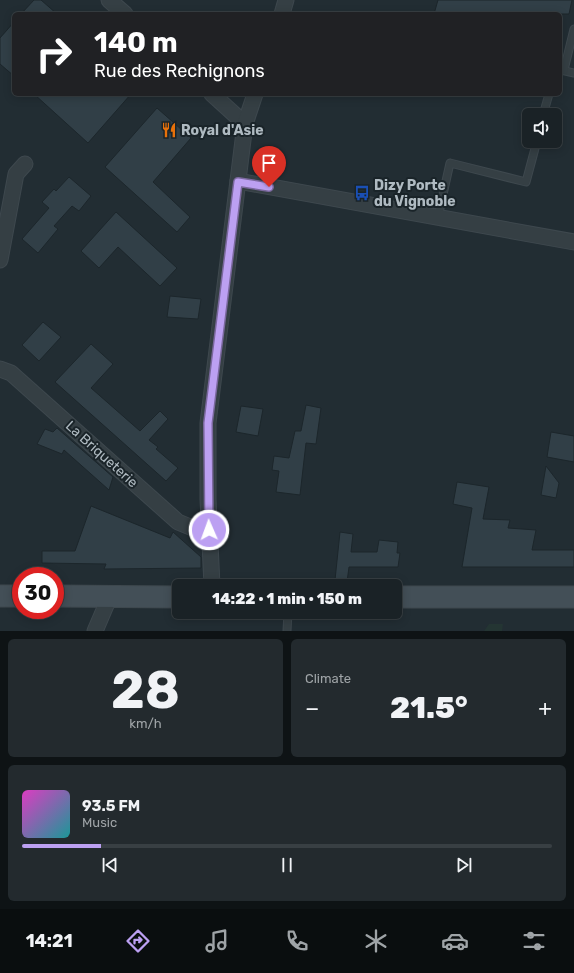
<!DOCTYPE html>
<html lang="en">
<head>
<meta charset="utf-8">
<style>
	:root { --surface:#1a2226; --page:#232a2e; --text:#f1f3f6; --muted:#9fa4a7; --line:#383f43; --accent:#bca0f2 }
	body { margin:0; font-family:Rubik,sans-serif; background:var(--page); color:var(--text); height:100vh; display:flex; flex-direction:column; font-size:15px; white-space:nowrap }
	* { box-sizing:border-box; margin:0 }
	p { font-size:13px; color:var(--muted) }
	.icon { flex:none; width:22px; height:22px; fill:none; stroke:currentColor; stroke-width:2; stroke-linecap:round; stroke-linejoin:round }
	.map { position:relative; height:631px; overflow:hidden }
	.sheet { display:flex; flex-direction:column; gap:8px; padding:8px; background:#0e1315; flex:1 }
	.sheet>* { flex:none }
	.guide { position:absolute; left:12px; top:12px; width:550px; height:84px; border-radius:6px; box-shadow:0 2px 10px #0003,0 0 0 1px var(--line); background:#202124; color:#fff; overflow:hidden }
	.fabs { position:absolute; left:522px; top:108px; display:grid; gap:8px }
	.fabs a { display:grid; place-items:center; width:40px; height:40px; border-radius:6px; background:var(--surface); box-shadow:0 2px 10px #0003,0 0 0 1px var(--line); font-size:20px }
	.speed { position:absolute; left:12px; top:567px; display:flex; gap:8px; font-size:20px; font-weight:700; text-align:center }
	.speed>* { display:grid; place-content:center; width:52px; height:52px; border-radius:50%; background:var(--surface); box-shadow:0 2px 10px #0003,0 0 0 1px var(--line); line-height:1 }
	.speed .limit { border:6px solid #d22; background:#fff; color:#111 }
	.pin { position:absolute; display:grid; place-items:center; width:34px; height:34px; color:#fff; margin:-41px -17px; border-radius:50% 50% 50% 0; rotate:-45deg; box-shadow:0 0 4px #0007 }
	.pin .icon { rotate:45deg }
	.me { position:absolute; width:44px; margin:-22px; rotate:358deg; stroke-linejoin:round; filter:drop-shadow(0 0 3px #0008) }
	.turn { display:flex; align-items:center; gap:14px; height:84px; padding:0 16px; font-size:18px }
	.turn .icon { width:52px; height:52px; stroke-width:2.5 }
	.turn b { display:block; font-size:28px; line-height:34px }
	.big { font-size:30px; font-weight:800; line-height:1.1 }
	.sheet .widget { flex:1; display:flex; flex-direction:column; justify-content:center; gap:6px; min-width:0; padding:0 14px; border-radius:6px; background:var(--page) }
	.sheet .dial { align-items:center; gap:0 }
	.dial b { font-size:52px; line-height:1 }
	.song { display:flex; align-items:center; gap:12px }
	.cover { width:48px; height:48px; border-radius:6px; background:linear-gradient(135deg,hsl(310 70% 55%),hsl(180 70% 35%)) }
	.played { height:4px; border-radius:2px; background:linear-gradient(90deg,var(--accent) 15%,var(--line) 15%) }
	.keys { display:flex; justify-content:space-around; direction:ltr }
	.heat { display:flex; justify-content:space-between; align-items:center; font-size:22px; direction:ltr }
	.sheet .tiles { flex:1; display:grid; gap:8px; grid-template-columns:1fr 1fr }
	.widget:last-child { grid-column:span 2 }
	.trip { position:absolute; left:172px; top:579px; width:230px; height:40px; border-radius:6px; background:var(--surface); box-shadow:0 2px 10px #0003,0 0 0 1px var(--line); font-weight:800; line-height:40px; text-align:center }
	.menu { display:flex; height:64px; justify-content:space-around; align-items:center; background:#0a0e0f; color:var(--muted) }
	.menu .icon { width:28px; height:28px }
	.menu .active { color:var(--accent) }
	.menu b { font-size:18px; color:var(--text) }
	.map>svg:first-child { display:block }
	.green { fill:#243533 }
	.building { fill:#313f47; stroke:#1c262b }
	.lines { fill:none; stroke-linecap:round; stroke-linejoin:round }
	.lane-casing { stroke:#3e484e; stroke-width:9 }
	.street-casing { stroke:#3e484e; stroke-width:17 }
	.secondary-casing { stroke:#3e484e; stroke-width:23 }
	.lane { stroke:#353f44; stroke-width:7 }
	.street { stroke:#353f44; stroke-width:15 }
	.secondary { stroke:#434f57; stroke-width:21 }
	.route-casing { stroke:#7a689d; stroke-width:10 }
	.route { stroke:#bca0f2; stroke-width:7 }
	.labels { text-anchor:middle; stroke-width:4; stroke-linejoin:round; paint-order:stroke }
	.poi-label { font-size:14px; font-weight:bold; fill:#afbac1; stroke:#1a2429; text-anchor:start }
	.street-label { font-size:14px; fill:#afbac1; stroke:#1a2429 }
</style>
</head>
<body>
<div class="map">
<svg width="574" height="631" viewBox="0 0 574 631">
	<rect width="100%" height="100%" fill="#222d33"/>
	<!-- green -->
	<path class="green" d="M489 624H503L502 631H484Z"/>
	<!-- building -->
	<g class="building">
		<path d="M34 0H41L57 14H21Z"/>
		<path d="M438 0H572L569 14H434Z"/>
		<path d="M14 22V76L0 64V38Z"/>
		<path d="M34 94H131L88 143Z"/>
		<path d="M157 108 191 138 153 182 190 217 177 232 105 167Z"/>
		<path d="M69 177 91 196 79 211 72 206 54 226 58 229 38 253 22 239 49 208 42 202 54 189 56 191Z"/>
		<path d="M116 212 177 268 160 286 118 247 99 268 81 251Z"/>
		<path d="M170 296 201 299 198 319 167 317Z"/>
		<path d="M43 322 61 337 39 361 22 345Z"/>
		<path d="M91 344 113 364 91 388 140 431 160 411 168 419 149 440 158 447 156 449 178 468 166 481 55 382Z"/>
		<path d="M306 405 321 408 316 444 306 443 300 495 276 492 279 471 272 470 274 456 289 458 295 431H301Z"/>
		<path d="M241 406 263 409 258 436 236 432Z"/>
		<path d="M57 428 113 477 109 490 64 450 62 454 37 444 45 429 53 432Z"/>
		<path d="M551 432 574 436V462L547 457Z"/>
		<path d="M546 466 559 483 556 498 541 495Z"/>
		<path d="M457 482 489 487 483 519 510 520 508 528 536 530 532 550H574V567H462L472 508 453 504Z"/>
		<path d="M91 506 170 538 173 532 201 557V568L104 569 106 564 42 563V551H75Z"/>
		<path d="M340 532 353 534 351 552H377L379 540 398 542 397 553H400L398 567H349L347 582 335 580Z"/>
	</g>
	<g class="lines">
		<!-- lane casing -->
		<g class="lane-casing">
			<g id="lane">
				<path d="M561 70 574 73"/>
				<path d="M564 70 574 29"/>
				<path d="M543 115 549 94"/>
				<path d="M438 217 450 163 526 182 537 141"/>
				<path d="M287 631 288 612"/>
			</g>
		</g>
		<!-- street casing -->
		<g class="street-casing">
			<g id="street">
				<path d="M109 0 125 14"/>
				<path d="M282 14 286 0"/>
				<path d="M212 94 245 124"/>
				<path d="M238 181 574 242"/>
				<path d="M0 260 16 174 25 164"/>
				<path d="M0 369 11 373 178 522 195 529 209 530"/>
				<path d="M212 586 208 499V423L245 124 255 94"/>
				<path d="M95 631 110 596"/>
			</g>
		</g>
		<!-- secondary casing -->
		<g class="secondary-casing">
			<g id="secondary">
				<path d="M0 596H21"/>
				<path d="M55 596 179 597"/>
				<path d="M395 597H574"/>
			</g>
		</g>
		<!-- lane -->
		<use href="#lane" class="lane"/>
		<!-- street -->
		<use href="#street" class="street"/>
		<!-- secondary -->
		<use href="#secondary" class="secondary"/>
	</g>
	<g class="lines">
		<!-- route casing -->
		<g class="route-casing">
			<path id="route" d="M209 530 208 423 238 182 269 187"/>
		</g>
		<!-- route -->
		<use href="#route" class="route"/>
	</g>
	<!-- icons -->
	<defs>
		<g id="restaurant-bare" transform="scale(1.2)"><path d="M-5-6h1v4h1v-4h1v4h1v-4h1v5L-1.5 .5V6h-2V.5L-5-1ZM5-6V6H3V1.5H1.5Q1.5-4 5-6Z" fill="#e8710a" stroke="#1a2429" stroke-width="2.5" paint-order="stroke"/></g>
		<g id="bus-bare" transform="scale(1.2)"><path d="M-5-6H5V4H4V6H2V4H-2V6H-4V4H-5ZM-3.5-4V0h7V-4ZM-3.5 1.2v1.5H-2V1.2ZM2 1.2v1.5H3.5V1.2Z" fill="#1a4fb4" stroke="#1a2429" stroke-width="2.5" paint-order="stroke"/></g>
	</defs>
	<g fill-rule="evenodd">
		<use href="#restaurant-bare" x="169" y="130"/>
		<use href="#bus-bare" x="362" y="193"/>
	</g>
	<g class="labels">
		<!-- poi labels -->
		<g class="poi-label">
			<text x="181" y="135">Royal d'Asie</text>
			<text x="374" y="190">Dizy Porte<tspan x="374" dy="16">du Vignoble</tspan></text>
		</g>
		<!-- street labels -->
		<g class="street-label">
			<text transform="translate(102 454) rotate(42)" y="5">La Briqueterie</text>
		</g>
	</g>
</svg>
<div class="fabs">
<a><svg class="icon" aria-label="sound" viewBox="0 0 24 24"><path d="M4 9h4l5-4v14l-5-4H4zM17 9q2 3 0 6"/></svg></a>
</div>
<div class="speed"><div class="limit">30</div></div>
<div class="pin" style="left:269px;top:187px;background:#d93025"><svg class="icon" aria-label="arrive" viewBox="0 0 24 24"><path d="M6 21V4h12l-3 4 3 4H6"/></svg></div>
<svg class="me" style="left:209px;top:530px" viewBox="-20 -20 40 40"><circle r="17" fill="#bca0f2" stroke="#fff" stroke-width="3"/><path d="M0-11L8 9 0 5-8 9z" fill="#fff"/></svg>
<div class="trip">14:22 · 1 min · 150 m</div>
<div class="guide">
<div class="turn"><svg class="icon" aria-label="right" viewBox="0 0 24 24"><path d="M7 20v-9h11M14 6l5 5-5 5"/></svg><div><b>140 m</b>Rue des Rechignons</div></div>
</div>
</div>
<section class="sheet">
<div class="tiles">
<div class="widget dial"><b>28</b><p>km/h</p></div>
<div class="widget"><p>Climate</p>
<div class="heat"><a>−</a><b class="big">21.5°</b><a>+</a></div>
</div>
<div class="widget">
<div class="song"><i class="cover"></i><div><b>93.5 FM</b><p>Music</p></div></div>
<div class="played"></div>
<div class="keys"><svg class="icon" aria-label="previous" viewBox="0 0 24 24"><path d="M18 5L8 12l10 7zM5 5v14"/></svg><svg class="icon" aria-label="pause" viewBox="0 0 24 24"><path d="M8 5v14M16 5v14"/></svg><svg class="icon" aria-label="next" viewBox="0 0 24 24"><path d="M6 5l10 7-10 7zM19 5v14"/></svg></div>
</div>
</div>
</section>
<nav class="menu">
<b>14:21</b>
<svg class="icon active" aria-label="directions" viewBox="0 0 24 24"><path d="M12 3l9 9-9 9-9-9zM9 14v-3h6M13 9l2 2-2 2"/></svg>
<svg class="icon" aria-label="music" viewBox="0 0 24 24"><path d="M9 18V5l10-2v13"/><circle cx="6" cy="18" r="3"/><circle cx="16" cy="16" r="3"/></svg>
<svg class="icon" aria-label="phone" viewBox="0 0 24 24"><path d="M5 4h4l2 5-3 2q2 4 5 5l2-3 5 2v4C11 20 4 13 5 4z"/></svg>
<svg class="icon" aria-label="climate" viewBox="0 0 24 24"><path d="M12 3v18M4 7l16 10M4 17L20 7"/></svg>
<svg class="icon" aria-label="car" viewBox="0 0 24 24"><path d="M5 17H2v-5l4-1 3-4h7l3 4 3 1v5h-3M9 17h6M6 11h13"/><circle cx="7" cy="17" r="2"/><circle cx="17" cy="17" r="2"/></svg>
<svg class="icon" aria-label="filters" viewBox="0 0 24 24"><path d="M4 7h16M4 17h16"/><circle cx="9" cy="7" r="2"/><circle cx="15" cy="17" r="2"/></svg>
</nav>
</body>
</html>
